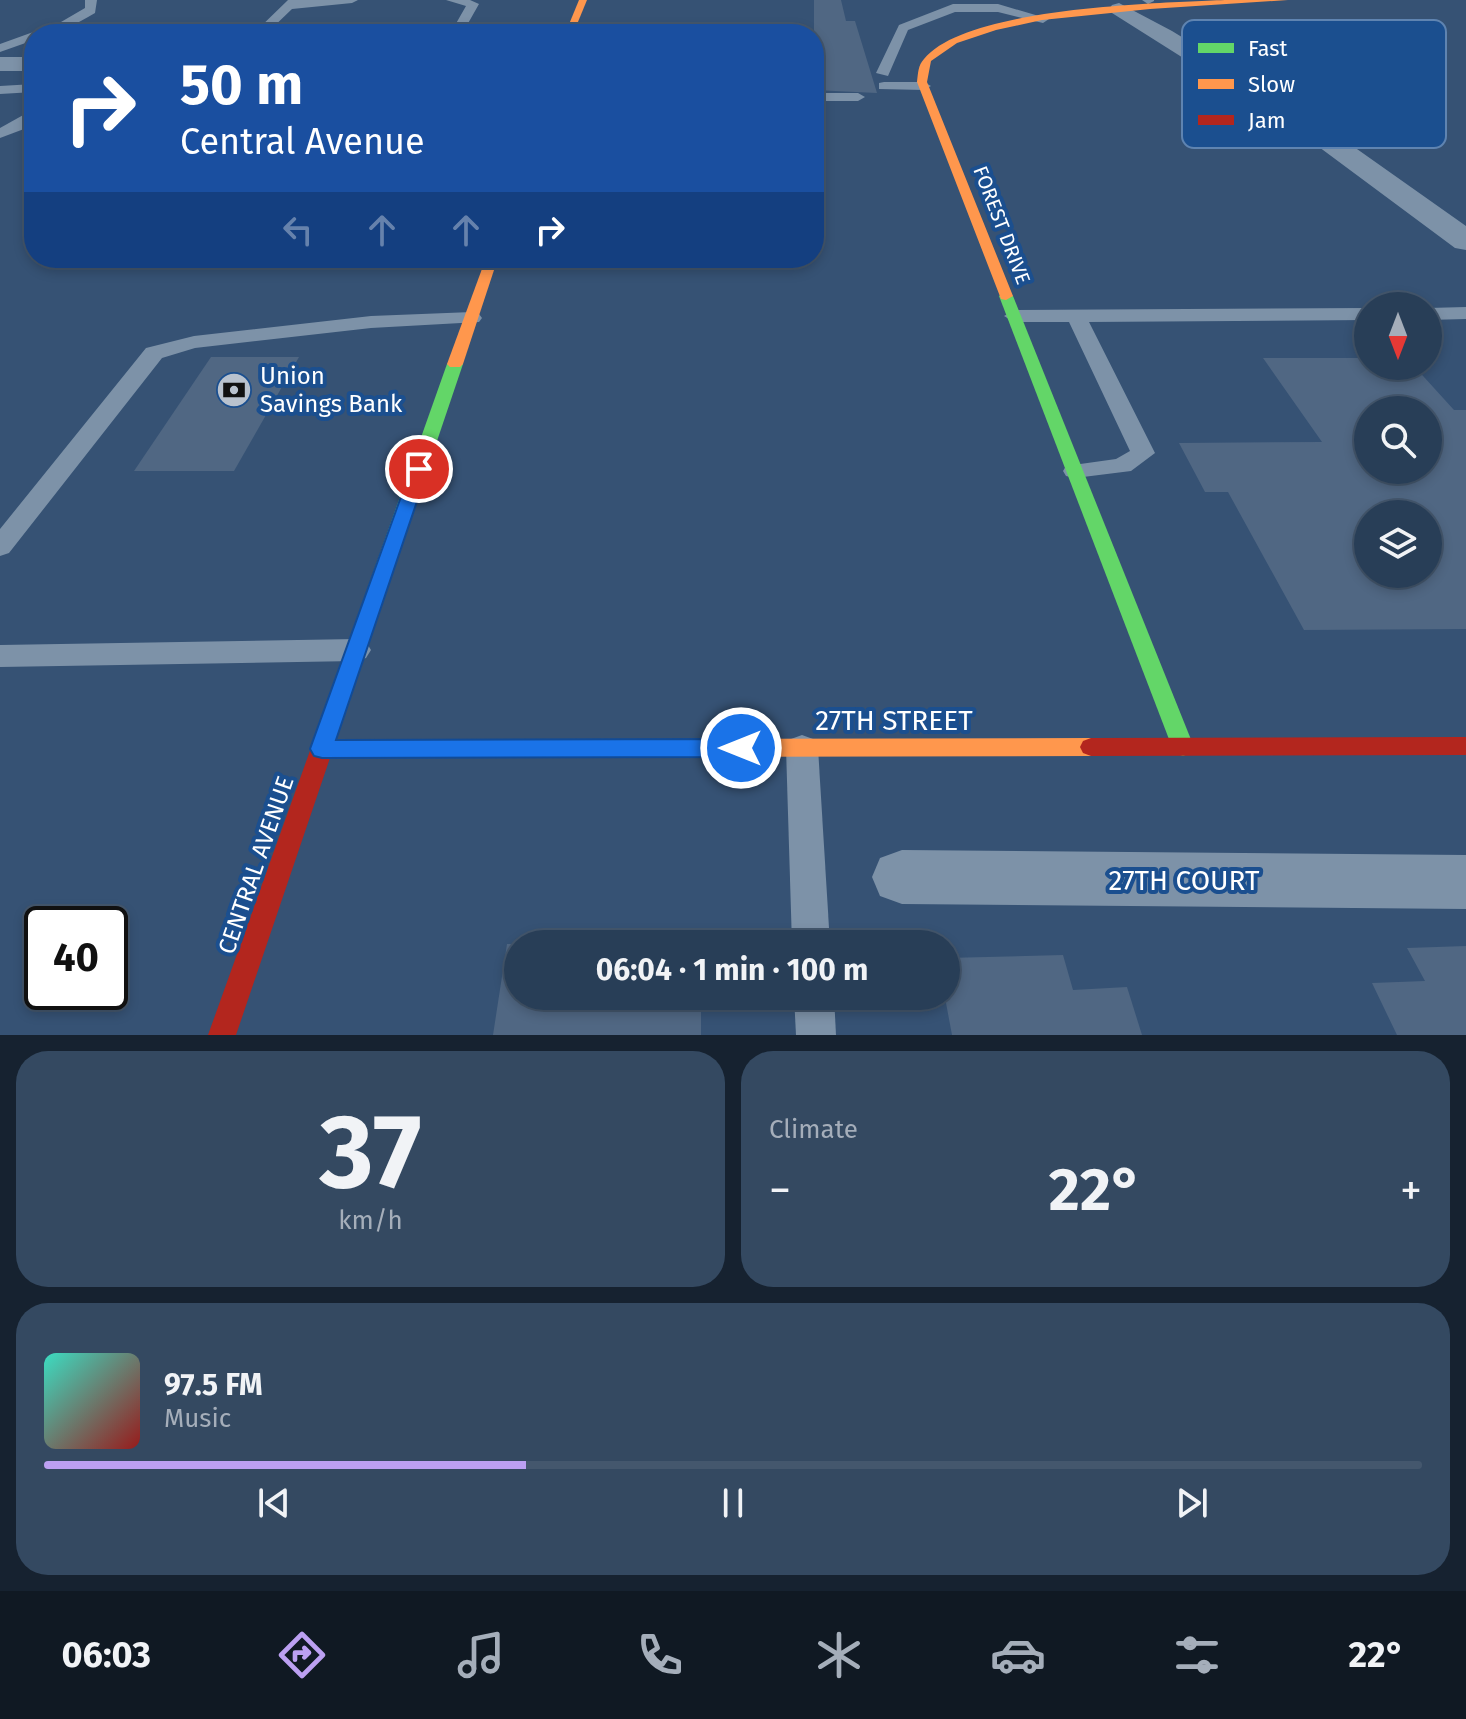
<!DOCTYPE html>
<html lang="en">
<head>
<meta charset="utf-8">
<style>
	:root { --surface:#283e57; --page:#344961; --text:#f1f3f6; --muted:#a5aeba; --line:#44576d; --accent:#bca0f2 }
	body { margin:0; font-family:"Fira Sans",sans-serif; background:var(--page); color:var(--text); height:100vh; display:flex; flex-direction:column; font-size:30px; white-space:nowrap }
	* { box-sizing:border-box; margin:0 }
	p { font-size:26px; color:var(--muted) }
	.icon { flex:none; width:44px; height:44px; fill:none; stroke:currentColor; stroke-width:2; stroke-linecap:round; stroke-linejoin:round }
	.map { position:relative; height:1035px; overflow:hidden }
	.sheet { display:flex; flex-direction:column; gap:16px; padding:16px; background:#162230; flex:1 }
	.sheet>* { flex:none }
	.top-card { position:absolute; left:24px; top:24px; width:800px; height:244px; border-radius:32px; box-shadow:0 4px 12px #0003,0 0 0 2px var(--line); background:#1a4fa0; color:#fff; overflow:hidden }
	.needle { width:52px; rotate:180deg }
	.buttons { position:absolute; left:1354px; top:292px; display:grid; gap:16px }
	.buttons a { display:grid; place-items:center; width:88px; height:88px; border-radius:50%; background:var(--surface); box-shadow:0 4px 12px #0003,0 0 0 2px var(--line); font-size:40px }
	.speed { position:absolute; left:24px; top:906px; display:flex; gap:16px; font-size:40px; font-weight:700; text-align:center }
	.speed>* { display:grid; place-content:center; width:104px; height:104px; border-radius:50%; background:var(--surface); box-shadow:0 4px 12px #0003,0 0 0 2px var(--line); line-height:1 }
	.speed .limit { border:4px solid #111; border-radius:12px; background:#fff; color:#111 }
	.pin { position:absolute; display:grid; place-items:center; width:68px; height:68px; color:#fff; margin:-34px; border:4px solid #fff; border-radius:50%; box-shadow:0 2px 8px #0007 }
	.me { position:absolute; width:88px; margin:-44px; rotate:270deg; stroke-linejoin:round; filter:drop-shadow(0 0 6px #0008) }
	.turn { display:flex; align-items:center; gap:28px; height:168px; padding:0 24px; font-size:36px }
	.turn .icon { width:104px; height:104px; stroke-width:2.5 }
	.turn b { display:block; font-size:56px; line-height:68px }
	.lanes { display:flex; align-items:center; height:76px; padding:0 24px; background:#0003; justify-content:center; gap:40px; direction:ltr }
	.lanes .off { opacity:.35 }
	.big { font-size:60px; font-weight:700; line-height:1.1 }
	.sheet .widget { flex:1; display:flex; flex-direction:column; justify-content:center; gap:12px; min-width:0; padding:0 28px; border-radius:32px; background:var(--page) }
	.sheet .dial { align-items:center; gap:0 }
	.dial b { font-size:104px; line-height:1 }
	.song { display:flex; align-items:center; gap:24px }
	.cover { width:96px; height:96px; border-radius:12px; background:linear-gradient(135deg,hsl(170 70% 55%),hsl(0 70% 35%)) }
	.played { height:8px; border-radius:4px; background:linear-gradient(90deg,var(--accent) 35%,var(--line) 35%) }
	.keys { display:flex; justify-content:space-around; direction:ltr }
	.heat { display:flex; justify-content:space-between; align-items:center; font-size:44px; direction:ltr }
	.sheet .tiles { flex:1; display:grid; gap:16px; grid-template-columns:1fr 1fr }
	.widget:last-child { grid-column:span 2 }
	.trip { position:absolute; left:504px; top:930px; width:456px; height:80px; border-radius:40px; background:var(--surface); box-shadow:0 4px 12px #0003,0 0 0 2px var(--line); font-weight:700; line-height:80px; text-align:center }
	.menu { display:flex; height:128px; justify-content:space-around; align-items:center; background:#101923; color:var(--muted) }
	.menu .icon { width:56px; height:56px }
	.menu .on { color:var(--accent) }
	.menu b { font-size:36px; color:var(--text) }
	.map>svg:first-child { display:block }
	.building { fill:#506783; fill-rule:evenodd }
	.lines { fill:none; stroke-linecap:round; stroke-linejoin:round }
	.lane { fill:#7d92a8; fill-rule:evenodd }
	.street { fill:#7d92a8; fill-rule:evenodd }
	.fast { fill:#63d668; fill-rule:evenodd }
	.slow { fill:#ff974d; fill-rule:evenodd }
	.jam { fill:#b3261e; fill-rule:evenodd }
	.route { fill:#1a73e8; stroke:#114b97; stroke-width:2 }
	.labels { text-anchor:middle; stroke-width:8; stroke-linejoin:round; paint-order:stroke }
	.far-street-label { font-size:20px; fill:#fff; stroke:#1b4f8f }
	.poi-label { font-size:24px; fill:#fff; stroke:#1b4f8f; text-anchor:start }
	.street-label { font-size:24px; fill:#fff; stroke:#1b4f8f }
	.near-street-label { font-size:28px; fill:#fff; stroke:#1b4f8f }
	.key { fill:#1b4f8f; stroke:#5f84b1; stroke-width:2 }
	.key-label { font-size:22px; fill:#fff }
</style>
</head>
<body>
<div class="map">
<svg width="1466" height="1035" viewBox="0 0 1466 1035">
	<rect width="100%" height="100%" fill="#365274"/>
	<!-- building -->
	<g class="building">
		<path d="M814 0H841L846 21H855L877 93 814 90Z"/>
		<path d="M211 357H299L234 471H134Z"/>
		<path d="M1263 358H1368V366H1414L1454 410H1466V629L1304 630 1228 492H1205L1179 443 1322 442ZM1368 410H1428V470H1368ZM1368 514H1428V574H1368Z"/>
		<path d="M507 944H518V996H701V1035H493Z"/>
		<path d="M1466 946V1035H1397L1372 983 1425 981 1407 948Z"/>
		<path d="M1063 955 1073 990 1127 987 1142 1035H952L946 1003V958Z"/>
	</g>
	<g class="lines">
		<!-- lane -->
		<g class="lane">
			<path d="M85 0H97L95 13C75 25 58 34 34 34V40L0 52V44L61 22 85 8Z"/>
			<path d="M288 0H358L352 3 292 9 266 34H253Z"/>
			<path d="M446 0H470L479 4 462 34H450L466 6Z"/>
			<path d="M1142 0H1154V1L1148 4Z"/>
			<path d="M998 4 1049 19 1043 23 998 12H955L908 30 888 76 876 73 899 25 953 4Z"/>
			<path d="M884 82H924L931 86 924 90 879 89V83Z"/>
			<path d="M34 84V92L0 94V86Z"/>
			<path d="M814 93H858L865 97 858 101H814Z"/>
			<path d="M34 109V121L24 129 0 138V128Z"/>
			<path d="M90 258H188L183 266 176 268H97L90 266 88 262Z"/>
			<path d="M1466 307V319L1428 320V308Z"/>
			<path d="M1368 308V320L1089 322 1155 453 1131 471 1075 478 1066 476 1063 471 1066 466 1116 459 1130 451 1069 322H1014L1004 316 1014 310Z"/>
			<path d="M472 312 479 314 482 318 479 322 371 328 195 348 162 358 9 553 0 556V529L146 348 194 336 371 316Z"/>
			<path d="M356 639 366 642 371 650 366 658 356 661 0 667V645Z"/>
			<path d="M802 735 813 739 818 748 830 944H792L786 748 791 739Z"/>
			<path d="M794 996H834L836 1035H796Z"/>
		</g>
		<!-- street -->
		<g class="street">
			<path d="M1119 3 1172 31 1306 113 1466 226V250L1455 248 1288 124 1112 13 1109 9 1112 5Z"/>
			<rect x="0" y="57" width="34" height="14"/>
			<path d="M902 850 1466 855V909L902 904 880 896 872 877 880 858Z"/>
		</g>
		<!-- fast -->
		<g class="fast">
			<path d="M1006 292 1013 296 1194 747 1191 753 1183 756 1175 753 1172 747 999 296Z"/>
			<path d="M455 359 463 364 338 734 335 740 327 743 319 740 316 734 447 364Z"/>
		</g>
		<!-- slow -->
		<g class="slow">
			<path d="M579 0H587L573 34H565Z"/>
			<path d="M1225 0H1288L1150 9 1042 20 996 30 957 43 931 61 927 82 1013 296 1006 300 1001 299 917 82C918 74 918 65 924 59 966 7 1159 3 1225 0Z"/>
			<path d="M486 258H498L463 364 460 367H450L447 364Z"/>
			<path d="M1091 738 1099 741 1102 747 1099 753 1091 756 700 757 692 754 689 748 692 742 700 739Z"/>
		</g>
		<!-- jam -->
		<g class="jam">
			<path d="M327 725 335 728 338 734 336 740 700 739 708 742 711 748 708 754 700 757 330 758 236 1035H208L316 734 319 728Z"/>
			<path d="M1466 737V755L1091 756 1083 753 1080 747 1083 741 1091 738Z"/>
		</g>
	</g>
	<!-- route -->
	<path class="route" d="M419 464 428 469 336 740 741 739 749 742 752 748 749 754 741 757 322 758 314 756 310 749 411 469Z"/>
	<!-- icons -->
	<defs>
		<g id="bank-disc" transform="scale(1.8)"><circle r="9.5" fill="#b9c2ce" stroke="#1b4f8f"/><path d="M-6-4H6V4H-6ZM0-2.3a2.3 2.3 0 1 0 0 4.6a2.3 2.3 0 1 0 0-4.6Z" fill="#111"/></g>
	</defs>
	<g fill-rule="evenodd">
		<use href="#bank-disc" x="234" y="390"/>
	</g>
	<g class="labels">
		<!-- far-street labels -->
		<g class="far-street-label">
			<text transform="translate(1002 225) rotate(69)" y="7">FOREST DRIVE</text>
		</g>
		<!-- poi labels -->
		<g class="poi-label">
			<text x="260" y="384">Union<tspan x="260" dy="28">Savings Bank</tspan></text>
		</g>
		<!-- street labels -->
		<g class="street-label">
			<text transform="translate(256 865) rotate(-71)" y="8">CENTRAL AVENUE</text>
		</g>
		<!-- near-street labels -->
		<g class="near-street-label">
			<text x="894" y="730">27TH STREET</text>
			<text x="1184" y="890">27TH COURT</text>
		</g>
	</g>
	<!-- legend -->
	<rect x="1182" y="20" width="264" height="128" rx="12" class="key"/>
	<rect x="1198" y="43" width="36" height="10" fill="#63d668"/>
	<rect x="1198" y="79" width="36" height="10" fill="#ff974d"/>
	<rect x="1198" y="115" width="36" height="10" fill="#b3261e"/>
	<g class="key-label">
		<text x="1248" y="56">Fast</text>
		<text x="1248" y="92">Slow</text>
		<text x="1248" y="128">Jam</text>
	</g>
</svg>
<div class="buttons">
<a><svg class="needle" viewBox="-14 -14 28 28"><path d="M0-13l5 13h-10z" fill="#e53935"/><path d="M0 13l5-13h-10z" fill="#a5aeba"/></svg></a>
<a><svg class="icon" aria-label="search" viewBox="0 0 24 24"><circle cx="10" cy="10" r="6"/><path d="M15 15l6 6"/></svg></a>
<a><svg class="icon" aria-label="layers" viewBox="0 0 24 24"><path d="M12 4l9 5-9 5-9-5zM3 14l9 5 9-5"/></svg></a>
</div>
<div class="speed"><div class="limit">40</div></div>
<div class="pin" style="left:419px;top:469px;background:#d93025"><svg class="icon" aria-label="arrive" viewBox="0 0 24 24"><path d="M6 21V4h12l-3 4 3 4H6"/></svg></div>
<svg class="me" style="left:741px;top:748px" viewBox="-20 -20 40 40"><circle r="17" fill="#1a73e8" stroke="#fff" stroke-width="3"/><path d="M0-11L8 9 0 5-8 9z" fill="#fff"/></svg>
<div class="trip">06:04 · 1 min · 100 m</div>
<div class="top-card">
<div class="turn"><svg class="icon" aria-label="right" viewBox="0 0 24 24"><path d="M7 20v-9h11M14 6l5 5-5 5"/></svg><div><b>50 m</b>Central Avenue</div></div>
<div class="lanes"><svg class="icon off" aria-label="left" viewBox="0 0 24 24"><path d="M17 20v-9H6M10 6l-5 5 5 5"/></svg><svg class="icon off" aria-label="ahead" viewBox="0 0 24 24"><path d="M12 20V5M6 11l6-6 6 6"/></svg><svg class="icon off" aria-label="ahead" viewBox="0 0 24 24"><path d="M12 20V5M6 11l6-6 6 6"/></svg><svg class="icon" aria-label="right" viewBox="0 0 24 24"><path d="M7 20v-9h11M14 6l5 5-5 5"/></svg></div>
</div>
</div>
<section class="sheet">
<div class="tiles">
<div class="widget dial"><b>37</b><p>km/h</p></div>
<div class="widget"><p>Climate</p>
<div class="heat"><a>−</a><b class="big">22°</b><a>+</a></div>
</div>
<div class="widget">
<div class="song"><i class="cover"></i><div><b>97.5 FM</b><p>Music</p></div></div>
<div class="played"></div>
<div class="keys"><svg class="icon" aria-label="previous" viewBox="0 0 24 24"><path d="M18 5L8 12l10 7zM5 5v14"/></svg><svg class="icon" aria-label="pause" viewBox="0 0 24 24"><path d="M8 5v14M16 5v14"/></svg><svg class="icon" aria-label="next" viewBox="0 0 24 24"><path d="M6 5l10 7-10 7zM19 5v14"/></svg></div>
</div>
</div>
</section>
<nav class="menu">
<b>06:03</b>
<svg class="icon on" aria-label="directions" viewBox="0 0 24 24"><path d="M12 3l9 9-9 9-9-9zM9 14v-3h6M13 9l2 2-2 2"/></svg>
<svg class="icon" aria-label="music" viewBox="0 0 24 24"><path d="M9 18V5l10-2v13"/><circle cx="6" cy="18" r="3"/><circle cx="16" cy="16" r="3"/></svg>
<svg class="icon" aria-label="phone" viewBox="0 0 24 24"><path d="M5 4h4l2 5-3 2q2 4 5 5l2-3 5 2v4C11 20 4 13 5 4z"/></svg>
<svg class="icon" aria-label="climate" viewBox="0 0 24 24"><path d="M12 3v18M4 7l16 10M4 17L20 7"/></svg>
<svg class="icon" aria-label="car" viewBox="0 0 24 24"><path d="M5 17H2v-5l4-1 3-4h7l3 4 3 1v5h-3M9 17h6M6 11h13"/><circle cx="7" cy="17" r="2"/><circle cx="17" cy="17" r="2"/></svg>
<svg class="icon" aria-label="filters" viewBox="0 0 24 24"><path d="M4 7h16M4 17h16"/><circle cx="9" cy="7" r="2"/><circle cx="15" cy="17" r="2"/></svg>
<b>22°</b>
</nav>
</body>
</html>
